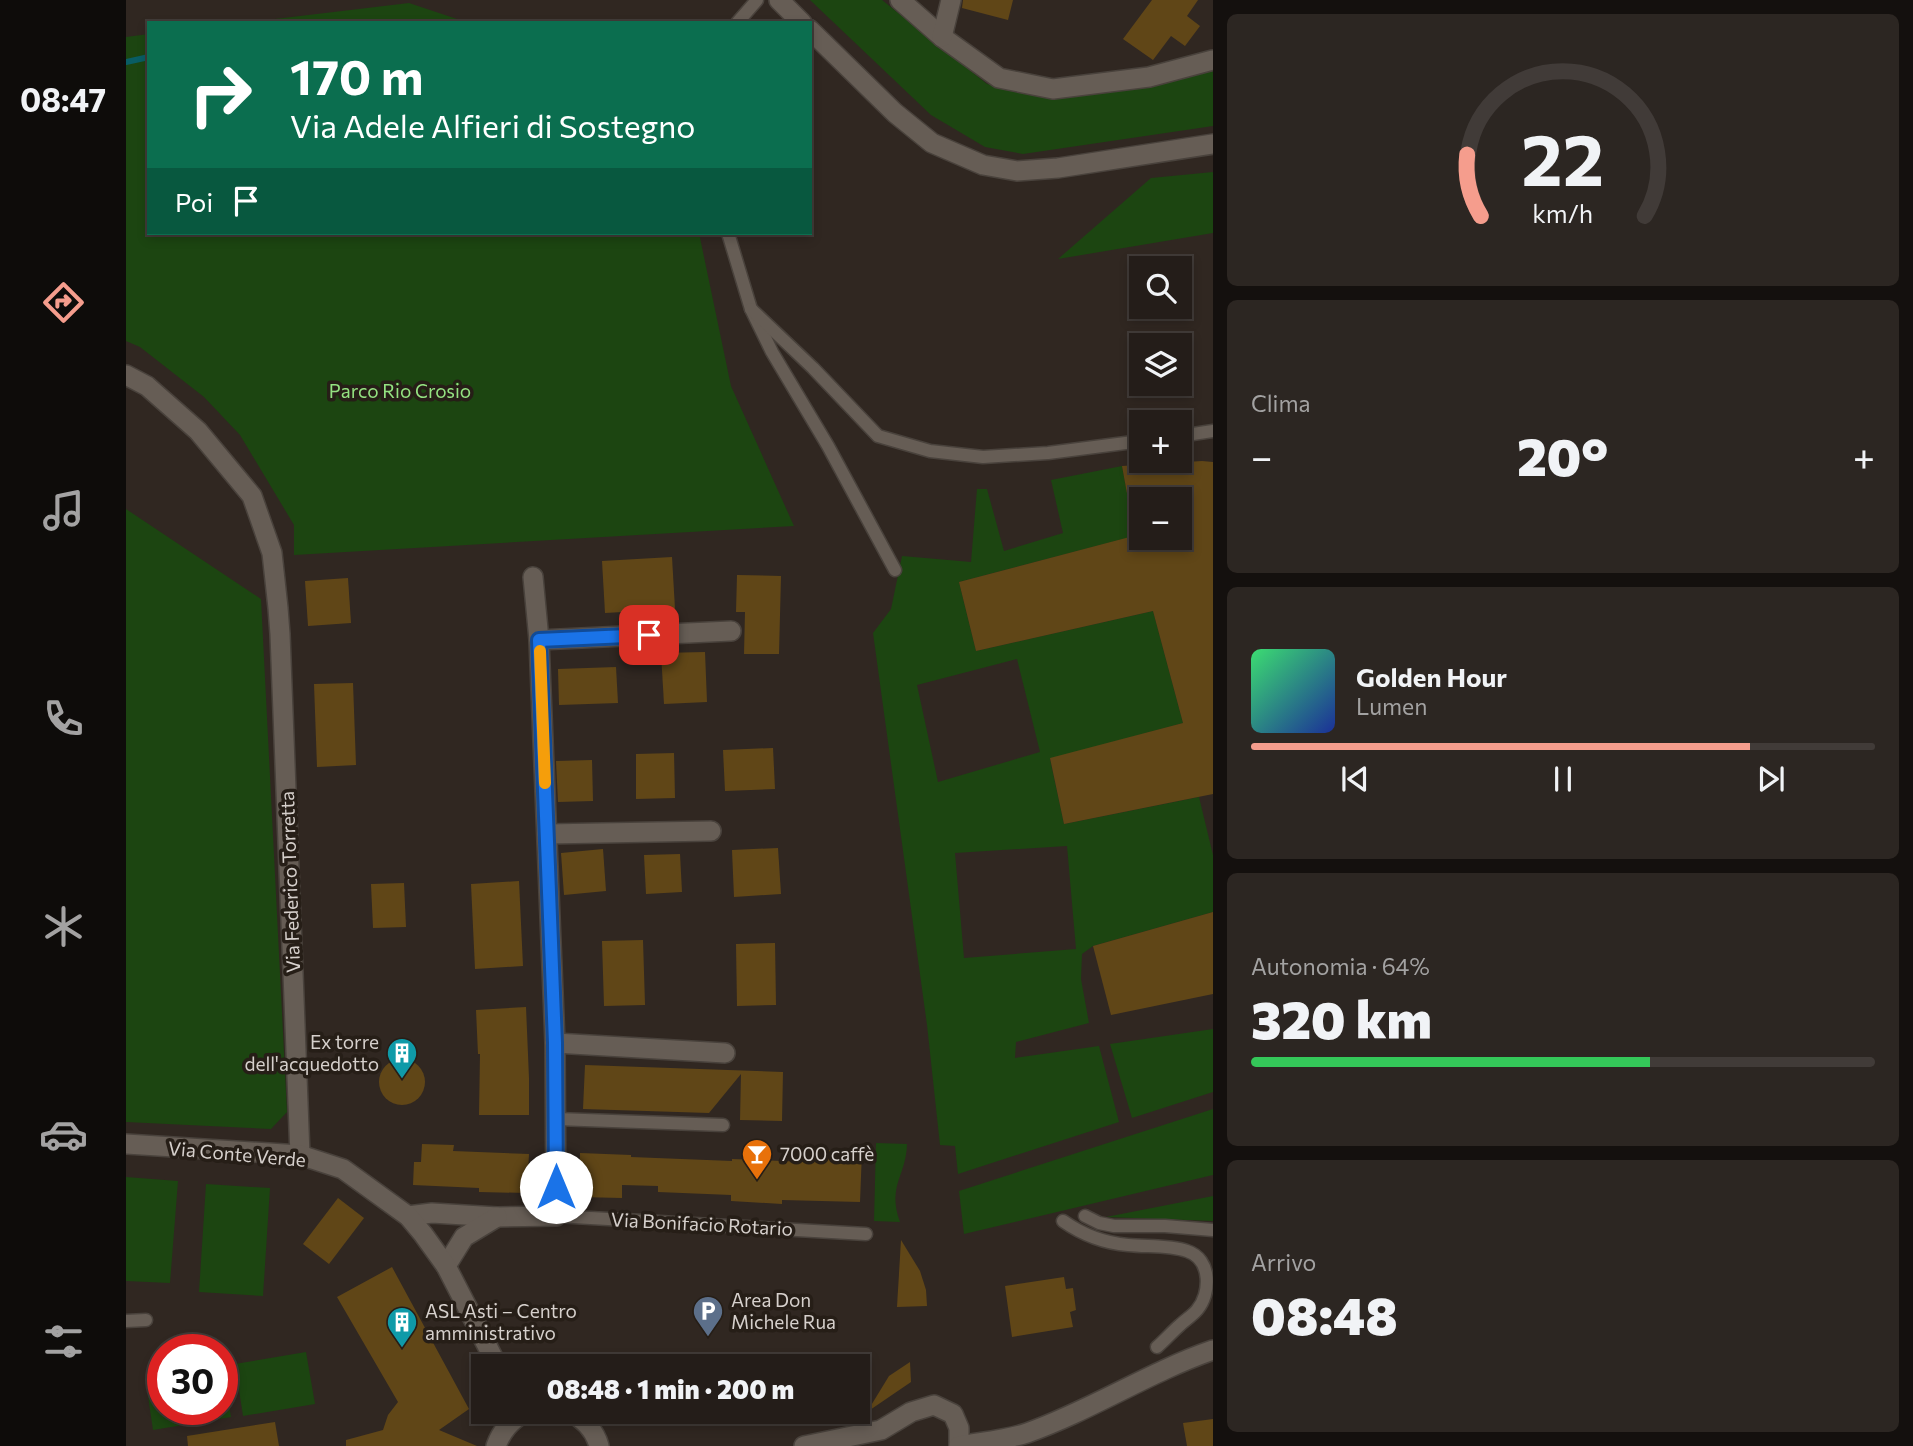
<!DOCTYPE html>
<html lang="it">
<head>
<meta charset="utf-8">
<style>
	:root { --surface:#241d19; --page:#2c2622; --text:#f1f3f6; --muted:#a3a2a2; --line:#413b38; --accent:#f59d8d }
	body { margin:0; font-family:Commissioner,sans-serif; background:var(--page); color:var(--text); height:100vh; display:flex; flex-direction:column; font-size:26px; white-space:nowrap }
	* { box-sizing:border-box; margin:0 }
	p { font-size:23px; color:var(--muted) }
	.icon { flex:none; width:38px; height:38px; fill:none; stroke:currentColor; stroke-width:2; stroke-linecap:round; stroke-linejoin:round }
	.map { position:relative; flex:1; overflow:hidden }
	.side { display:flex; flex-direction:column; gap:14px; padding:14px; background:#14100e; width:700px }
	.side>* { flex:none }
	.top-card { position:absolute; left:21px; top:21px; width:665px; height:214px; border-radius:0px; box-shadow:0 4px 10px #0003,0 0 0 2px var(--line); background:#0b6e4f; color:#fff; overflow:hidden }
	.buttons { position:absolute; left:1003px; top:256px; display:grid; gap:14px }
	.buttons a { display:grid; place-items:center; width:63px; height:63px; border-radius:0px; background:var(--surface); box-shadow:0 4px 10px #0003,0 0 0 2px var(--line); font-size:35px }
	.speed { position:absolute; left:21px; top:1334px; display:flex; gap:14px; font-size:35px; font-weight:700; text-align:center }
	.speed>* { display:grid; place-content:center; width:91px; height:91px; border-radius:50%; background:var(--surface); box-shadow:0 4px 10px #0003,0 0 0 2px var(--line); line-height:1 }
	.speed .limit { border:10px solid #d22; background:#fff; color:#111 }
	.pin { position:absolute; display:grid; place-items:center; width:60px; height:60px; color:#fff; margin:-30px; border-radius:14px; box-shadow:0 4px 10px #0006 }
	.me { position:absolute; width:77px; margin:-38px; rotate:0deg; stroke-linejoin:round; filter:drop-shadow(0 0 5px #0008) }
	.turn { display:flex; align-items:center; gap:24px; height:147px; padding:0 28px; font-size:32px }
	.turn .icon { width:91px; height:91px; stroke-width:2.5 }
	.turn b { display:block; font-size:49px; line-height:60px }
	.then { display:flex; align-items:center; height:66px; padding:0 28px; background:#0003; gap:14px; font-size:26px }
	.big { font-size:52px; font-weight:800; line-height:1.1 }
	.side .tile { flex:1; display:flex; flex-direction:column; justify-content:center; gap:10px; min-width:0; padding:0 24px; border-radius:10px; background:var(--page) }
	.side .dial { align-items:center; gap:0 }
	.dial svg { height:182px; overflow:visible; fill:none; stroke:var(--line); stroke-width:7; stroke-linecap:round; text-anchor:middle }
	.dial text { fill:var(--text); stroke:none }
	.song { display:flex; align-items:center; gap:21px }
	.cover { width:84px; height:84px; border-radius:10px; background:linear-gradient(135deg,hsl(140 70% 55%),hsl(230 70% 35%)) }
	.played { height:7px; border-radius:4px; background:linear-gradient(90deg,var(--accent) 80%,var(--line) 80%) }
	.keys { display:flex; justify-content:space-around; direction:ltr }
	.heat { display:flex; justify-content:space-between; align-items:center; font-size:38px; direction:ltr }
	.charge { height:10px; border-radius:5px; background:linear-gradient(90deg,#34c759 64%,var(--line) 0) }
	.trip { position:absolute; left:345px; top:1354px; width:399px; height:70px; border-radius:0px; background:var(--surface); box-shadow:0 4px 10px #0003,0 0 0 2px var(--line); font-weight:800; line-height:70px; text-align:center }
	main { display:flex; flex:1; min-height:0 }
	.menu { display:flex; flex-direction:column; width:126px; justify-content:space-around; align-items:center; background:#0e0c0a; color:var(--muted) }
	.menu .icon { width:49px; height:49px }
	.menu .active { color:var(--accent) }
	.menu b { font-size:32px; color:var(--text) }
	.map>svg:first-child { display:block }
	.green { fill:#1c4511; fill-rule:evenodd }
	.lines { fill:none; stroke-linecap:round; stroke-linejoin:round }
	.stream { stroke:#095d64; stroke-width:6 }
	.building { fill:#604617 }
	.service-casing { stroke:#49423c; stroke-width:15 }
	.minor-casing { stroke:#49423c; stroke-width:22 }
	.tertiary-casing { stroke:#49423c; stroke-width:22 }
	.service { stroke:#665d55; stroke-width:12 }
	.minor { stroke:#665d55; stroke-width:19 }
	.tertiary { stroke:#665d55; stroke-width:19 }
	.route-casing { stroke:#114b97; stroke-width:18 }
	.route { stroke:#1a73e8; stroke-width:12 }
	.slow { stroke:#f59e0b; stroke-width:12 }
	.labels { text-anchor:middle; stroke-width:7; stroke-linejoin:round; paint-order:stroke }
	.park-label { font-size:19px; fill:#94e281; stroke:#261e17 }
	.street-label { font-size:19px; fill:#d6d0cc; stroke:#261e17 }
	.poi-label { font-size:19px; fill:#d6d0cc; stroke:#261e17; text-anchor:start }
</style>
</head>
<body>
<main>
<nav class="menu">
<b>08:47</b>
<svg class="icon active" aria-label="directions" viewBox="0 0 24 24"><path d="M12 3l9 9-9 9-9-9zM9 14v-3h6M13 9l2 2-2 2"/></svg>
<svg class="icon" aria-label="music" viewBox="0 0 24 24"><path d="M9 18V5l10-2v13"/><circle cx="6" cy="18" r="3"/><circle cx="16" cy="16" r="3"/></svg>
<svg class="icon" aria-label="phone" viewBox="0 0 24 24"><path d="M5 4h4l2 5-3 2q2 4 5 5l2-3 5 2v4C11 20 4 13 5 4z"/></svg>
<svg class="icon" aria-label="climate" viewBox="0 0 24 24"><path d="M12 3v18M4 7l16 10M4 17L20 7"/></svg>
<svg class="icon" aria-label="car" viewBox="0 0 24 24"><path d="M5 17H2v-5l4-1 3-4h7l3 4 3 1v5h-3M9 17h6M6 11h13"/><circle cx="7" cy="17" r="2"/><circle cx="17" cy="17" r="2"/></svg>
<svg class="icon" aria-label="filters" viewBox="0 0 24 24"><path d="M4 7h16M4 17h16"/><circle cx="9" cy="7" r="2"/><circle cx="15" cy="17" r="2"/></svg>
</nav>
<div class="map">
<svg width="1087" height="1446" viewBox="0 0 1087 1446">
	<rect width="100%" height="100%" fill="#302721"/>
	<!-- green -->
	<g class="green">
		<path d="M684 0H756L861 84 944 97 1087 71V126L897 154 859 147 805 115Z"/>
		<path d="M283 3 343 23H116Z"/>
		<path d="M23 34V233H573L605 386 668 526 168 555V525L114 435 78 397 14 347 0 341V37Z"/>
		<path d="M1087 172V233L932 259 1025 178Z"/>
		<path d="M996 466 1009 536 833 582 850 651 1027 611 1057 723 924 759 938 824 1073 797 1087 855V912L967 946 956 954 955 979 963 1023 890 1042 889 1058 973 1046 993 1122 832 1174 829 1146 814 1145 801 1025 747 633 765 609 776 556 845 562 851 489H861L878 551 937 533 925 480ZM891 659 914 752 812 782 791 685ZM941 846 950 949 838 958 829 853Z"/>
		<path d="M0 509 135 599 161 1112 145 1129 0 1122Z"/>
		<path d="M1087 1029V1092L1006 1118 984 1044Z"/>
		<path d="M1087 1109V1175L838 1234 833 1191Z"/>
		<path d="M750 1143 781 1144C780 1177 761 1185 774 1222L748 1221Z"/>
		<path d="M0 1177 52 1181 44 1283 0 1281Z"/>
		<path d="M80 1184 144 1188 137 1296 73 1292Z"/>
		<path d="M1087 1196V1221L980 1217Z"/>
		<path d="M180 1352 189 1404 117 1416 109 1364Z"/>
		<path d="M97 1370 105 1417 27 1430 20 1383 37 1380V1409H96Z"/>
	</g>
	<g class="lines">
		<!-- stream -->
		<path class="stream" d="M0 62 23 57"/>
	</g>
	<!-- building -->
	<g class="building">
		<path d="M837 0H887L882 20 836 8Z"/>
		<path d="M1026 0H1072L1061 16 1074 26 1059 46 1045 36 1027 60 997 39Z"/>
		<path d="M1076 461 1087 462V794L938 824 924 758 1057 723 1027 611 850 651 833 582 1015 534V537H1054V499H1002L996 466Z"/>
		<path d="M546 557 549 609 479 613 476 561Z"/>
		<path d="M611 575 655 576 653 654H618L619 612H610Z"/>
		<path d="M222 578 225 623 182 626 179 581Z"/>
		<path d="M579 652 581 702 538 704 535 653Z"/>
		<path d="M490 667 492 703 433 705 432 669Z"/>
		<path d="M227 683 230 765 191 767 188 684Z"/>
		<path d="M647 748 649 789 599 791 597 750Z"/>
		<path d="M548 753 549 798 510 799V754Z"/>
		<path d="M466 760 467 801 432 802 430 761Z"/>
		<path d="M652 848 655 894 608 897 606 850Z"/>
		<path d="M477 849 480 891 438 895 435 853Z"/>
		<path d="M554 854 556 892 520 894 518 855Z"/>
		<path d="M393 881 397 966 349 969 345 884Z"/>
		<path d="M278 883 280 927 247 928 245 884Z"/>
		<path d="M1087 912V994L985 1015 967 946Z"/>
		<path d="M517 940 519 1005 478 1006 476 941Z"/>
		<path d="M649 943 650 1005 611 1006 610 944Z"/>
		<path d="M400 1007 403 1078V1115H353L354 1054H352L350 1010Z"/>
		<circle cx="276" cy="1082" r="23"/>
		<path d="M459 1065 657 1072 656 1121 614 1120 615 1074 583 1113 457 1109Z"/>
		<path d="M296 1144 328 1145 327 1151 403 1154 401 1193 353 1192V1188L287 1185 288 1162H295Z"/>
		<path d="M696 1150 736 1151 734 1202 656 1200V1204L605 1201V1195L532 1192V1186L496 1185V1198L453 1197 454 1153 505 1155V1157L606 1161V1159L684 1162V1158H696Z"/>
		<path d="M212 1198 238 1218 203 1264 177 1244Z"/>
		<path d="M775 1240 794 1271 800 1290 801 1306 771 1307Z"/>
		<path d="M266 1267 343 1409 313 1430 351 1446H220V1440L257 1430 262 1415 272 1402 211 1297Z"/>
		<path d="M938 1277 940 1289 947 1288 950 1310 944 1312 947 1327 886 1337 879 1286Z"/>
		<path d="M784 1362 785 1382 741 1412 763 1376Z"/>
		<path d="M1087 1419V1446H1061L1057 1423Z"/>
		<path d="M149 1422 153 1446H62L61 1436Z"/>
	</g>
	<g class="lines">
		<!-- service casing -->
		<g class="service-casing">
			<g id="service">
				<path d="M611 23 631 0"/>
				<path d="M602 233 625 309 646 352 702 446 769 570"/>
				<path d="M625 309 687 368 752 436 804 451 857 457 922 453 1015 441"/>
				<path d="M1054 436 1087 431"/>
				<path d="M431 1119 597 1125"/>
				<path d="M430 1216 740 1234"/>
				<path d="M959 1216 973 1223 988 1226H1039L1087 1230"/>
				<path d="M937 1221C957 1235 978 1243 1002 1245 1021 1247 1043 1245 1061 1251 1086 1259 1085 1294 1071 1310 1066 1316 1059 1320 1054 1325 1046 1332 1039 1340 1031 1347"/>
				<path d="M0 1321 20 1320"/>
			</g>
		</g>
		<!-- minor casing -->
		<g class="minor-casing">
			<g id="minor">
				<path d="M774 0 816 37 873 78 927 89 1023 77 1087 60"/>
				<path d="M816 37 825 0"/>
				<path d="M0 375 21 386 72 431 126 496 146 553 152 608 154 634 174 1155"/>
				<path d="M413 640 605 631"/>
				<path d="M421 834 585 831"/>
				<path d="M429 1043 599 1053"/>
				<path d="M282 1216 306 1213 371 1217 430 1216 429 1043 413 640 407 577"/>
				<path d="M320 1266 338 1237 371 1217"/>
			</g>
		</g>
		<!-- tertiary casing -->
		<g class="tertiary-casing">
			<g id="tertiary">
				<path d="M653 0 676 23"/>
				<path d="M684 30 769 113 806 143 857 165 891 171 932 168 1087 144"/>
				<path d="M0 1144 174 1155 217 1169 282 1216 297 1234 320 1266 372 1367"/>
				<path d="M444 1412C458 1419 469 1431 473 1446"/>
				<path d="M370 1446C376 1430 384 1422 398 1412"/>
				<path d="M678 1446 755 1430 785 1412 808 1405 827 1414 833 1428V1446"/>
				<path d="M833 1446C855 1442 880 1440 901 1433 966 1410 1023 1372 1087 1350"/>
			</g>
		</g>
		<!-- service -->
		<use href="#service" class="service"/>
		<!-- minor -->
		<use href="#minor" class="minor"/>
		<!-- tertiary -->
		<use href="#tertiary" class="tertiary"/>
	</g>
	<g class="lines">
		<!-- route casing -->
		<g class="route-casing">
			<path id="route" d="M430 1187 429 1043 413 640 523 635"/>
		</g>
		<!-- route -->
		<use href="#route" class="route"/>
		<!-- slow -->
		<path class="slow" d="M414 651 419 783"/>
	</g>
	<!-- icons -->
	<defs>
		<g id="building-pin" transform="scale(1.575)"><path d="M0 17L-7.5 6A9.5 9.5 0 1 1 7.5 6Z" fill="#0f9aa8" stroke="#261e17"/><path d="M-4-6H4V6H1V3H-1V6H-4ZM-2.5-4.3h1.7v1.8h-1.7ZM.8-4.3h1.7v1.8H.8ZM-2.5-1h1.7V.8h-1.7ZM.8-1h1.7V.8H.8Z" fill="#fff"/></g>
		<g id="bar-pin" transform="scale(1.575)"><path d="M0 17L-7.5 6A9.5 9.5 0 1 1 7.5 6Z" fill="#e8710a" stroke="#261e17"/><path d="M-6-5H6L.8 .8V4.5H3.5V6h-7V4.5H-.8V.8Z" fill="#fff"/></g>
		<g id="parking-pin" transform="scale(1.575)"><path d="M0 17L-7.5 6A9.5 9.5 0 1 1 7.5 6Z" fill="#5c6f8a" stroke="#261e17"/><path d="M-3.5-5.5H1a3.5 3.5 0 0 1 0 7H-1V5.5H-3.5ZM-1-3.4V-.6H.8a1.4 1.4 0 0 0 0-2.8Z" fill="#fff"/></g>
	</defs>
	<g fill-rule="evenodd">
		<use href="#building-pin" x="276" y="1053"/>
		<use href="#bar-pin" x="631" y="1154"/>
		<use href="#parking-pin" x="582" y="1311"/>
		<use href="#building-pin" x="276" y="1322"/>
	</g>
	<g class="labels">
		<!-- park labels -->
		<g class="park-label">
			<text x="274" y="398">Parco Rio Crosio</text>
		</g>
		<!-- street labels -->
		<g class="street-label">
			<text transform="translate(164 882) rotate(-92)" y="7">Via Federico Torretta</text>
			<text transform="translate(111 1154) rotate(5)" y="7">Via Conte Verde</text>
			<text transform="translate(576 1224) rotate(3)" y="7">Via Bonifacio Rotario</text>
		</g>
		<!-- poi labels -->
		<g class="poi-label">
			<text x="253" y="1049" text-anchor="end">Ex torre<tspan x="253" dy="22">dell'acquedotto</tspan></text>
			<text x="654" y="1161">7000 caffè</text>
			<text x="605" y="1307">Area Don<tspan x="605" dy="22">Michele Rua</tspan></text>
			<text x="299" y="1318">ASL Asti – Centro<tspan x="299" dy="22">amministrativo</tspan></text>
		</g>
	</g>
</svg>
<div class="buttons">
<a><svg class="icon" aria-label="search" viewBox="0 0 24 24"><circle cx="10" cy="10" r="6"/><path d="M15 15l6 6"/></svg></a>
<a><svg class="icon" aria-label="layers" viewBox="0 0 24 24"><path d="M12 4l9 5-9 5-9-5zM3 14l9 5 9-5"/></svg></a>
<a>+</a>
<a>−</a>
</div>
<div class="speed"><div class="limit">30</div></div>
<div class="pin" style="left:523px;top:635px;background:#d93025"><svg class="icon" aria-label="arrive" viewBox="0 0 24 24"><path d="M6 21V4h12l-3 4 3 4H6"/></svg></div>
<svg class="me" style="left:430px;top:1187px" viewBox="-20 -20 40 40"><circle r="19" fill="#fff"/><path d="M0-13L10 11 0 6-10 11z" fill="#1a73e8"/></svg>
<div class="trip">08:48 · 1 min · 200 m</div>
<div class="top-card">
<div class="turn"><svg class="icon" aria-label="right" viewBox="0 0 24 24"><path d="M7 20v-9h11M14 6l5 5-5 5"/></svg><div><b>170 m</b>Via Adele Alfieri di Sostegno</div></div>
<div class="then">Poi<svg class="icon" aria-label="arrive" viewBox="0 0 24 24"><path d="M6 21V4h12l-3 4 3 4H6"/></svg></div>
</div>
</div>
<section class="side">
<div class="tile dial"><svg viewBox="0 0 100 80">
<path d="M14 69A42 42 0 1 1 86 69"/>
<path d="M14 69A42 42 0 0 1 8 42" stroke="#f59d8d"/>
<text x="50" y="56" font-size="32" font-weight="700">22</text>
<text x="50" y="72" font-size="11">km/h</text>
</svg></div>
<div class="tile"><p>Clima</p>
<div class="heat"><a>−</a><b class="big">20°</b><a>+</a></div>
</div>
<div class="tile">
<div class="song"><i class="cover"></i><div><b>Golden Hour</b><p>Lumen</p></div></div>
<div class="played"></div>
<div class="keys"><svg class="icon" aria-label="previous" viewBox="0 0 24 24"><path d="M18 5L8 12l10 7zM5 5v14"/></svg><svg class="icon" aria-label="pause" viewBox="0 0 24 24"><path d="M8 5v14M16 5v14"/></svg><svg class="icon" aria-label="next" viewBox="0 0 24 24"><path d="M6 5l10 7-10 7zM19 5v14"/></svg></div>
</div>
<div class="tile"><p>Autonomia · 64%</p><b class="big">320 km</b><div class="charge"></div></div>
<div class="tile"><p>Arrivo</p><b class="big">08:48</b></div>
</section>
</main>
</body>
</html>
